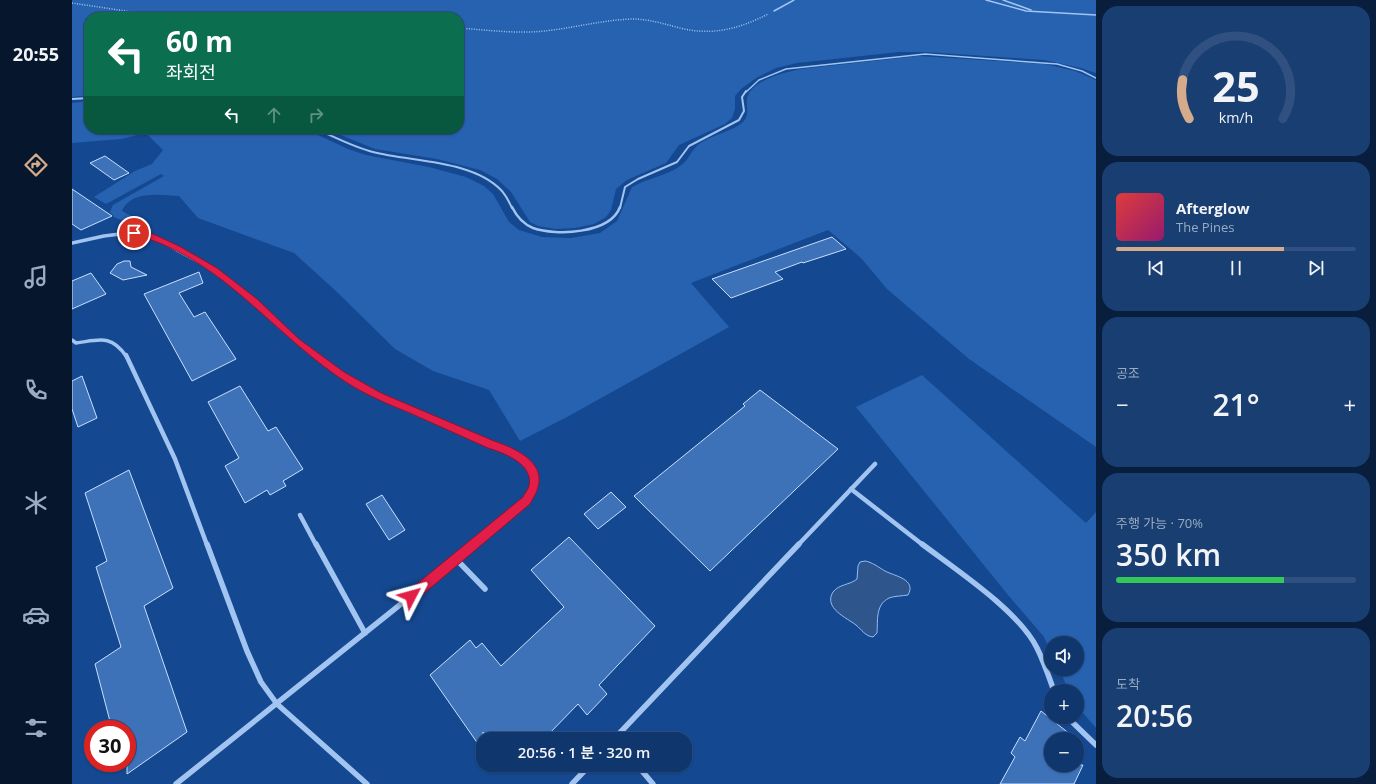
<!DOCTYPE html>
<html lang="ko">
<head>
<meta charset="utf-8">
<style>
	:root { --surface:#0f366d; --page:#183e72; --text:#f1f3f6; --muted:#9babc2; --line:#2f5080; --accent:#d6ab8b }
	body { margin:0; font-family:"Open Sans","Noto Sans KR",sans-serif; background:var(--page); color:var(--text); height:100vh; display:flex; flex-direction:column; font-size:15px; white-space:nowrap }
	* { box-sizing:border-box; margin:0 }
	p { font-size:13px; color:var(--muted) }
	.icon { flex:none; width:22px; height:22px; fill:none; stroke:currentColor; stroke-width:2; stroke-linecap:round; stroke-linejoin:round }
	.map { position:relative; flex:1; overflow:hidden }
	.details { display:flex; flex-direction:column; gap:6px; padding:6px; background:#081e3c; width:280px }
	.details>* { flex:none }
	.banner { position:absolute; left:12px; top:12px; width:380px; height:122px; border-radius:16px; box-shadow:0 1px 3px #0004,0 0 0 1px var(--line); background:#0b6e4f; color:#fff; overflow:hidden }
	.buttons { position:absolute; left:972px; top:636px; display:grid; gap:8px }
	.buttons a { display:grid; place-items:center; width:40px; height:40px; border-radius:50%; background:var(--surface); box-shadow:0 1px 3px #0004,0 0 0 1px var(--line); font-size:20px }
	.speed { position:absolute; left:12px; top:720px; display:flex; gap:8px; font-size:20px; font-weight:700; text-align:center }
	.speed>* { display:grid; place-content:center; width:52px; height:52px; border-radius:50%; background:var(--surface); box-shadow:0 1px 3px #0004,0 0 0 1px var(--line); line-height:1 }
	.speed .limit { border:6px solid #d22; background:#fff; color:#111 }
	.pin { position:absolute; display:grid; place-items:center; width:34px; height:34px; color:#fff; margin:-17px; border:2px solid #fff; border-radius:50%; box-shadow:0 1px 4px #0007 }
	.me { position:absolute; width:44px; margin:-22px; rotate:51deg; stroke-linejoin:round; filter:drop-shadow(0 0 3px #0008) }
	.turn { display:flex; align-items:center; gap:14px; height:84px; padding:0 16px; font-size:18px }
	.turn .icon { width:52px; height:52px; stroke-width:2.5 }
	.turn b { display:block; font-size:28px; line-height:34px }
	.lanes { display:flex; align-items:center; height:38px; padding:0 16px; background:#0003; justify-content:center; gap:20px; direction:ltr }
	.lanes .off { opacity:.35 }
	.big { font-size:30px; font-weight:600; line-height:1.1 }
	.details .tile { flex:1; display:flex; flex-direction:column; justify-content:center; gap:6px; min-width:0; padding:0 14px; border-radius:16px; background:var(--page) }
	.details .dial { align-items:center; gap:0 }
	.dial svg { height:104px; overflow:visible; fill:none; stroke:var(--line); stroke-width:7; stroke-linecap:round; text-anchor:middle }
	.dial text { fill:var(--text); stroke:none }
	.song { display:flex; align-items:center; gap:12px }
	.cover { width:48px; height:48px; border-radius:6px; background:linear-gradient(135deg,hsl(0 70% 55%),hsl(320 70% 35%)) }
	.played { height:4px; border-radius:2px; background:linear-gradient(90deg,var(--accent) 70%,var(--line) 70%) }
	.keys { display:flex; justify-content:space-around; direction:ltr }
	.heat { display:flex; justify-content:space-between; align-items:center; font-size:22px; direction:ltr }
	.charge { height:6px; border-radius:3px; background:linear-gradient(90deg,#34c759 70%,var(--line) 0) }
	.trip { position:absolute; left:404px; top:732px; width:216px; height:40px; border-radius:16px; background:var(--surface); box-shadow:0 1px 3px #0004,0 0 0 1px var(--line); font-weight:600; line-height:40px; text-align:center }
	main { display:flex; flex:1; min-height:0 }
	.menu { display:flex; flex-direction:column; width:72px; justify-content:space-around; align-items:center; background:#06162c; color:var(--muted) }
	.menu .icon { width:28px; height:28px }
	.menu .current { color:var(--accent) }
	.menu b { font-size:18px; color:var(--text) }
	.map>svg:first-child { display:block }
	.green { fill:#2662b0 }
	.water { fill:#2f568c; stroke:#93bef4 }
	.building { fill:#3d72b9; stroke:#c8dffc }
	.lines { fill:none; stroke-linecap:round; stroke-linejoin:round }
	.path { stroke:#a1c4f1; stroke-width:1.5; stroke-dasharray:1 1.5; stroke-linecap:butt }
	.service-far2 { stroke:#a1c4f1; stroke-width:1.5 }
	.service-far1 { stroke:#a1c4f1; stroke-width:2 }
	.service { stroke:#a1c4f1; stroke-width:2.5 }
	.minor-far2 { stroke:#a1c4f1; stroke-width:3.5 }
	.minor-far1 { stroke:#a1c4f1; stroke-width:4.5 }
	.minor { stroke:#a1c4f1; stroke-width:5.5 }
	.route { fill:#e11d48; stroke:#92132f }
</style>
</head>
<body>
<main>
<nav class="menu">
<b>20:55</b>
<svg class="icon current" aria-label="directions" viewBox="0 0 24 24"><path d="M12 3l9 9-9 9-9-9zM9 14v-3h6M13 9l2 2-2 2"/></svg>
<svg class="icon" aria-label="music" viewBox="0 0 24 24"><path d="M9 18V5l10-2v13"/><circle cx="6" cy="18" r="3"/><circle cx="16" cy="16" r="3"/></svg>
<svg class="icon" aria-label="phone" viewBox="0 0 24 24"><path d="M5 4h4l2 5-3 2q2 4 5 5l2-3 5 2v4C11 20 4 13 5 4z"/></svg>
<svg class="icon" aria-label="climate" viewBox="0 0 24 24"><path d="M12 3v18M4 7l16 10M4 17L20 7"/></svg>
<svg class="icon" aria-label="car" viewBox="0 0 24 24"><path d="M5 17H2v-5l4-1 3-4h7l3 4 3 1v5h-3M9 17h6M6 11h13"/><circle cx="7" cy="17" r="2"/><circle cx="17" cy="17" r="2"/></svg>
<svg class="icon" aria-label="filters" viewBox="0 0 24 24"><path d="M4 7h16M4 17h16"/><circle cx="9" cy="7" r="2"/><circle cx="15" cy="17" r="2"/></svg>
</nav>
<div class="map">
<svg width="1024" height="784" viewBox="0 0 1024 784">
	<rect width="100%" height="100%" fill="#144891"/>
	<!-- green -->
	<g class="green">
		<path d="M0 0H1024V73L1009 68 972 60 854 52H827L725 63 704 68 684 78 669 89 663 96V109L660 118 653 124 607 145 594 163 555 180 544 189 539 210 534 217 522 224 503 228 484 229 466 226 458 222 439 192 425 179 408 170 365 159 303 149 254 129H387V17H17V95L0 97Z"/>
		<path d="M846 56 973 64 1003 71 1024 80V447L897 359 815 289 789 258 756 230 619 283 657 327 495 417 448 441 417 390 361 371 323 349 265 292 222 253 126 218 107 196C89 195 59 190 50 211L59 216 49 220 42 217 38 212 41 205 92 176 89 174 34 204 22 197 63 171 80 164 91 150 74 133 49 139 0 143V103L17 101V129H233L276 149 294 155 357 167 394 177 412 186 421 194 437 222 447 230 470 237 499 238 528 233 545 221 560 187C574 179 596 175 608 166 618 160 619 148 630 142 643 134 659 132 671 122 678 115 674 107 675 99 678 80 714 72 729 69Z"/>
		<path d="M850 375 1014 523 1024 512V728L1005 706V691H997L987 669H1005V643H979V652L972 637 936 595 784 407Z"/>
	</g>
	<!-- water -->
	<path class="water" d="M793 561C800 562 806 567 813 571 822 576 845 579 836 595 830 596 822 596 817 598 803 605 806 621 805 633L801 637C793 636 790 630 784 625 775 618 751 608 761 592 767 584 778 585 785 579L786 566 788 562Z"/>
	<!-- building -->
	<g class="building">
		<path d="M33 156 57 173 42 180 18 163Z"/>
		<path d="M0 189 40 216 9 230 0 224Z"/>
		<path d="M760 237 774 249 731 263 730 262 703 272 711 279 659 298 640 279Z"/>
		<path d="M52 261H58L59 267 75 275 51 280 38 273 45 264Z"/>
		<path d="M127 272 131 283 107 293 122 317 133 312 164 359 120 381 72 294Z"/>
		<path d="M19 273 34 294 0 309V281Z"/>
		<path d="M10 376 25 418 6 427 0 409V381Z"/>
		<path d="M168 386 196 431 204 427 231 469 211 481 214 486 198 495 195 490 173 503 153 466 167 458 136 402Z"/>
		<path d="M688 390 766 449 638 571 562 496 673 406 671 404Z"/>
		<path d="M57 470 101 588 72 606 115 732 55 774V729H40L23 664 49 647 24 567 35 561 13 493Z"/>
		<path d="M539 492 554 507 526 529 512 514Z"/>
		<path d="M310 495 333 530 317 540 294 504Z"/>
		<path d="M497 537 583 626 527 685 535 694 515 715 506 704 472 739H416L411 732V751L358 675 398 640 404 648 410 643 429 666 492 607 459 570Z"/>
		<path d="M969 711 1004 739H979V765H1011L1002 784H928L943 757 939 753 948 737 953 741Z"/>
	</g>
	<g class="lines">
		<!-- path -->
		<g class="path">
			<path d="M0 3 93 17"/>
			<path d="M387 28C415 30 444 34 472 31 502 28 530 20 560 19 577 19 592 24 608 28 640 36 667 29 696 14"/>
		</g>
		<!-- service-far2 -->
		<g class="service-far2">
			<path d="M914 0 954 11 1024 15"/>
			<path d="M931 0 959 10"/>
			<path d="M702 11 722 0"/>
			<path d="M674 92 687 80 714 69 853 54 985 64 1010 71 1024 78"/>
		</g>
		<!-- service-far1 -->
		<g class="service-far1">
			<path d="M0 99 17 98"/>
			<path d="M244 129C263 137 281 147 301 152 340 162 400 160 429 190 434 195 437 202 440 208"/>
			<path d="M548 208 553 187 566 179 605 162 617 146 667 120 672 111 670 97 674 91"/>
		</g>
		<!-- service -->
		<path class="service" d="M440 207C445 217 451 224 461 228 484 236 538 234 548 207"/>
		<!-- minor-far2 -->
		<g class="minor-far2">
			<path d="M0 243 32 236 56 233 69 234 87 240 129 263 156 281 244 356"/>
			<path d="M0 340 4 343C27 340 39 334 54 356"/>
		</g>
		<!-- minor-far1 -->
		<g class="minor-far1">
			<path d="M54 355 103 459 135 545"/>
			<path d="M243 355C294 397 359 419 419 445 446 453 475 468 455 500 451 505 445 508 441 512 428 523 415 534 403 545"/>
			<path d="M779 489 851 545"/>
			<path d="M228 515 244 545"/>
			<path d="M726 545 803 464"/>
		</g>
		<!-- minor -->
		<g class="minor">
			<path d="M135 544 175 651 189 682 205 704 295 784"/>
			<path d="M244 544 293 633"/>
			<path d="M850 544C883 569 947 611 965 648 972 662 977 677 982 691"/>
			<path d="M385 560 413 589"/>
			<path d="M995 717 1024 745"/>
			<path d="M542 739 727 544"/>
			<path d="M565 765 581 784"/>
			<path d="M104 784 404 544"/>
			<path d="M500 784 518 765"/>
		</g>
	</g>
	<!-- route -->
	<path class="route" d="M62 230 81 234 107 246 145 268 185 299 227 339 272 372 309 393 422 441C440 447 474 461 466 487 465 493 461 498 458 504L343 601 339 602 335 601 333 596 335 592 451 497C452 494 456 490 457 486 462 464 432 453 416 448 390 436 364 425 338 413 313 403 287 392 265 376 196 328 145 255 60 234V231Z"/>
</svg>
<div class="buttons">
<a><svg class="icon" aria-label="sound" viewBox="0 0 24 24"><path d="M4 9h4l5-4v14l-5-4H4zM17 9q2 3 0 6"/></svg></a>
<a>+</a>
<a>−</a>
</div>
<div class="speed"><div class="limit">30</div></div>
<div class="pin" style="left:62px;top:233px;background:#d93025"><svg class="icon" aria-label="arrive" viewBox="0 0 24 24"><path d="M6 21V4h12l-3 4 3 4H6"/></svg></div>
<svg class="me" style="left:339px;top:596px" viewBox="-20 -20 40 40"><path d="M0-17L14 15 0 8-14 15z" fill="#e11d48" stroke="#fff" stroke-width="4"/></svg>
<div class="trip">20:56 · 1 분 · 320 m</div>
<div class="banner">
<div class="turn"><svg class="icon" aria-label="left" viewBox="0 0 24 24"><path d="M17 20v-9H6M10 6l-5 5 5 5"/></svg><div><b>60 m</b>좌회전</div></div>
<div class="lanes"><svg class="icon" aria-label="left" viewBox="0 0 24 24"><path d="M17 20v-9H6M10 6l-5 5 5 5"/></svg><svg class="icon off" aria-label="ahead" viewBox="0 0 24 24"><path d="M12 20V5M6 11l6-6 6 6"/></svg><svg class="icon off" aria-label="right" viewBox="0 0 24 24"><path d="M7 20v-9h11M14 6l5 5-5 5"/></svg></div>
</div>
</div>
<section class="details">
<div class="tile dial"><svg viewBox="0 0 100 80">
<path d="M14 69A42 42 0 1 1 86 69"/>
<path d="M14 69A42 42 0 0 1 9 39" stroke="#d6ab8b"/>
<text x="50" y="56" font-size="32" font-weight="700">25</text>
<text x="50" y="72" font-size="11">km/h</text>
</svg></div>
<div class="tile">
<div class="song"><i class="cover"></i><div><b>Afterglow</b><p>The Pines</p></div></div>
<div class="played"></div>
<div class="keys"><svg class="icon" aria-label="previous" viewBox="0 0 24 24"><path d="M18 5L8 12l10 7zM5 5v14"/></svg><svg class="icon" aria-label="pause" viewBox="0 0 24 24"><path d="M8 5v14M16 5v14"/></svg><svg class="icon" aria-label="next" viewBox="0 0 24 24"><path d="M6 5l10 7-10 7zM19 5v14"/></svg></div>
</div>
<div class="tile"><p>공조</p>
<div class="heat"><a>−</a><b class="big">21°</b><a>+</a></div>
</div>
<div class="tile"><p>주행 가능 · 70%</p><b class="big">350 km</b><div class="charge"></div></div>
<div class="tile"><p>도착</p><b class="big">20:56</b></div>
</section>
</main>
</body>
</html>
